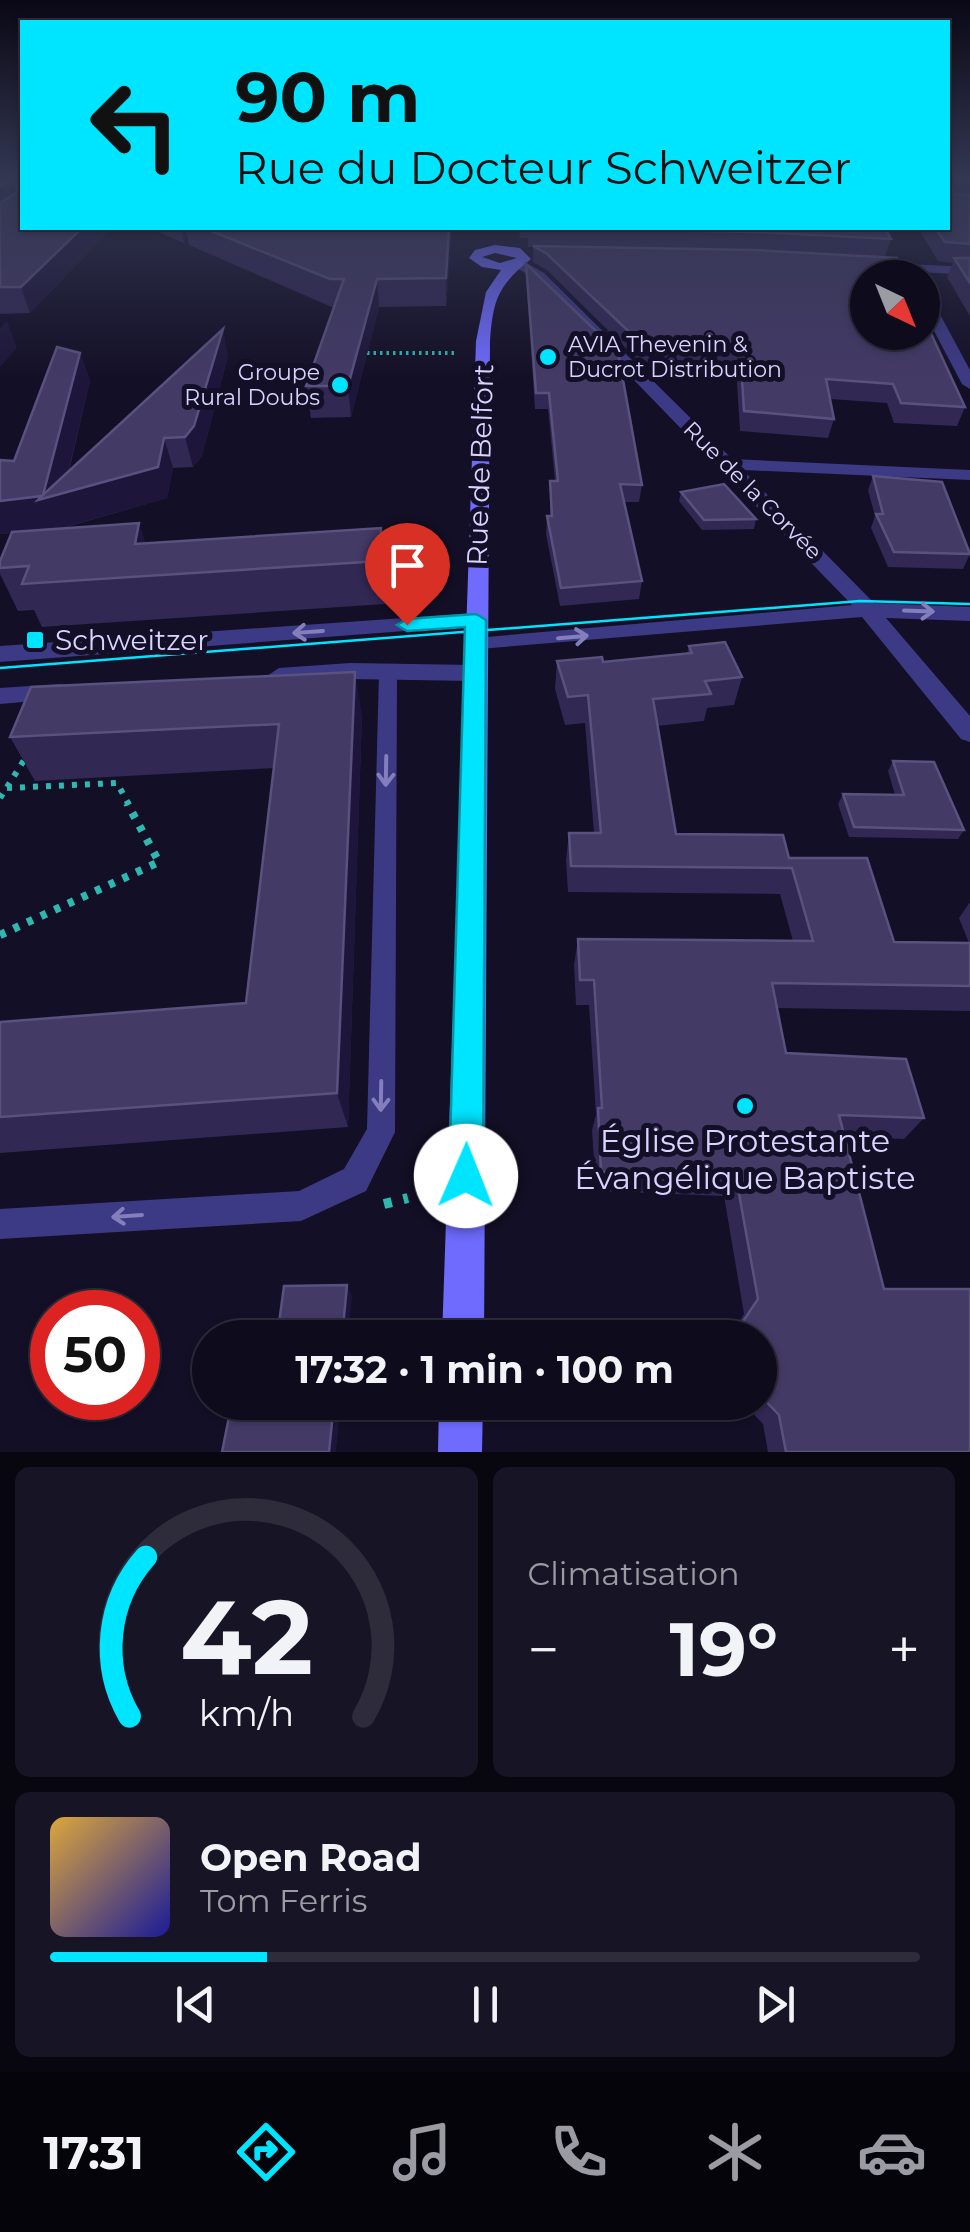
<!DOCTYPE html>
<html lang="fr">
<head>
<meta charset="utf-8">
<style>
	:root { --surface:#0e0b1c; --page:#171425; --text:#f1f3f6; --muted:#9b9ba3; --line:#2e2b3b; --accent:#00e5ff }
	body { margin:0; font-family:Montserrat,sans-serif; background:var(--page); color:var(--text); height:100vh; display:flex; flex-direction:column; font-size:38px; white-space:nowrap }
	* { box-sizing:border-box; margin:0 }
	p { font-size:32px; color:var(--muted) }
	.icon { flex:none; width:55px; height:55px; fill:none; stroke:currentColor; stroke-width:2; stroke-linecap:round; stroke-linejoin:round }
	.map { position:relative; height:1452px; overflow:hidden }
	.side { display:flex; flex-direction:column; gap:15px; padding:15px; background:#08060f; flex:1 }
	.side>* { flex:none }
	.hud { position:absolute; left:20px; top:20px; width:930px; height:210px; border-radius:0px; box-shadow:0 2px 8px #0004,0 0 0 2px var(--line); background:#00e5ff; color:#111; overflow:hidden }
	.needle { width:65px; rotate:137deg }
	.controls { position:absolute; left:850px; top:260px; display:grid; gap:20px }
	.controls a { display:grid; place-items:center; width:90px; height:90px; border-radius:50%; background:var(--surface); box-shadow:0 2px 8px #0004,0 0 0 2px var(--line); font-size:50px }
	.speed { position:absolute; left:30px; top:1290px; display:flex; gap:20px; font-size:50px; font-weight:700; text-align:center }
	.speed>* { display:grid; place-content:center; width:130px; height:130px; border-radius:50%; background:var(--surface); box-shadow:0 2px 8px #0004,0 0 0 2px var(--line); line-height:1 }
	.speed .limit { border:15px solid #d22; background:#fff; color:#111 }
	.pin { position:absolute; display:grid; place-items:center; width:85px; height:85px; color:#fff; margin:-102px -42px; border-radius:50% 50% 50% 0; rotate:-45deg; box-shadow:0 0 10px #0007 }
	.pin .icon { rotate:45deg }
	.me { position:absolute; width:110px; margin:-55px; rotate:1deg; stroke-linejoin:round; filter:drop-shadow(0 0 8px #0008) }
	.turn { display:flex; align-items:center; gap:35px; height:210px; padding:0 50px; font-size:45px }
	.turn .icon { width:130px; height:130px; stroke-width:2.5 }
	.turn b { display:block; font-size:70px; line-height:85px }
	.big { font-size:75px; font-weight:700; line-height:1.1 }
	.side .card { flex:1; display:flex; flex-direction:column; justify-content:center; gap:15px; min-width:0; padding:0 35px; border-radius:15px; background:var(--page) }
	.side .dial { align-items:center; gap:0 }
	.dial svg { height:260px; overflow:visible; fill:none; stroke:var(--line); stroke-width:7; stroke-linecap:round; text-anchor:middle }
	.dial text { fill:var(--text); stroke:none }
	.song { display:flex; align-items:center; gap:30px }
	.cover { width:120px; height:120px; border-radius:15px; background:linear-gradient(135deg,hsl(40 70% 55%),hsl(240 70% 35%)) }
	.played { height:10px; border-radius:5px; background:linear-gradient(90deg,var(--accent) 25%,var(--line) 25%) }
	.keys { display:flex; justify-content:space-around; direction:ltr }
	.heat { display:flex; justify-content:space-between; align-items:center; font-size:55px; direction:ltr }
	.side .tiles { flex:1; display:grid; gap:15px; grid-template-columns:1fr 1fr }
	.card:last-child { grid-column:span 2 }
	.trip { position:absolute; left:192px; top:1320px; width:585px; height:100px; border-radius:50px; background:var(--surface); box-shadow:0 2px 8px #0004,0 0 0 2px var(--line); font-weight:700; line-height:100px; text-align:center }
	.tabs { display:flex; height:160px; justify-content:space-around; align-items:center; background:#06040b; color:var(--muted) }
	.tabs .icon { width:70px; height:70px }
	.tabs .on { color:var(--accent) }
	.tabs b { font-size:45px; color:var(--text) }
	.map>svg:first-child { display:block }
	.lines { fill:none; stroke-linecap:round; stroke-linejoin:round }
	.path-far3 { stroke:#2fb8b0; stroke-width:4; stroke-dasharray:2.5 4; stroke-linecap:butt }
	.path-far2 { stroke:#2fb8b0; stroke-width:6; stroke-dasharray:5 8; stroke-linecap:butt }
	.path-far1 { stroke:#2fb8b0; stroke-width:8; stroke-dasharray:6 9; stroke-linecap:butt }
	.path { stroke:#2fb8b0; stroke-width:10; stroke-dasharray:8 12; stroke-linecap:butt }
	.service { fill:#3d3a85; fill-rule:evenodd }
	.minor { fill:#3d3a85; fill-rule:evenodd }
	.secondary { fill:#6f6bff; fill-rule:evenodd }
	.tram { stroke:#00e5ff; stroke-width:2.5 }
	.wall { fill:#312854 }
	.shaded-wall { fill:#1d163a }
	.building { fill:#433a66; stroke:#5a527e; stroke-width:2.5 }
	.oneway { stroke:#837fbc }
	.route { fill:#00e5ff; stroke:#0095a6; stroke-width:2.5 }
	.poi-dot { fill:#00e5ff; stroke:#130f26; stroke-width:4 }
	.labels { text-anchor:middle; stroke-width:10; stroke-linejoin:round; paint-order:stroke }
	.far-poi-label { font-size:22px; fill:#d9d4ff; stroke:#130f26; text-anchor:start }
	.far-street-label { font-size:22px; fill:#d9d4ff; stroke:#130f26 }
	.street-label { font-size:28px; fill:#d9d4ff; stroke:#130f26 }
	.poi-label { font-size:28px; fill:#d9d4ff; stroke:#130f26; text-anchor:start }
	.near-poi-label { font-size:32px; fill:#d9d4ff; stroke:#130f26 }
</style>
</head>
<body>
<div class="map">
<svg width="970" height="1452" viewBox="0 0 970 1452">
	<rect width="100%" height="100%" fill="#130f26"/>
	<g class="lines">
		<!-- path-far3 -->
		<path class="path-far3" d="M367 353H454"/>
		<!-- path-far2 -->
		<g class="path-far2">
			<path d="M7 788 117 783 129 805"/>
			<path d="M0 798 28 754"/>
		</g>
		<!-- path-far1 -->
		<path class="path-far1" d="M0 935 159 862 127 803"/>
		<!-- path -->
		<path class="path" d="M384 1204 408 1198"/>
		<!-- service -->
		<path class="service" d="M388 667 397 673 395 1132 366 1191 301 1221 0 1239V1209L299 1191 344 1169 367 1129 379 673Z"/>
		<!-- minor -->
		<g class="minor">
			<path d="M515 261H523L544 273 732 459 970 470V480L743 470 874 603 970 607V621L886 618 970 716V742L961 739 862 617 467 650 464 645 475 638 852 605 536 279 515 267Z"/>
			<path d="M866 262 970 267V275L870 269Z"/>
			<path d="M922 290 929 294 970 370V389L962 384 922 308Z"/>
			<path d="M476 613 484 615 487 620 484 625 0 662V646Z"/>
			<path d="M350 663 474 665 486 673 474 681 350 679 279 684 267 676 279 668Z"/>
			<path d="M60 684 69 686 72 692 69 698 0 704V688Z"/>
		</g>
		<!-- secondary -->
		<g class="secondary">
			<path d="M495 245 520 248 531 259C499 285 493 298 490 341L484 1338H442L476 341 486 292 501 270 482 267 469 258 475 250ZM495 253 517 258 500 263 482 257Z"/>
			<path d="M439 1402H483L482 1452H438Z"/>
		</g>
		<!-- tram -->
		<path class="tram" d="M0 668 860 601 970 604"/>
	</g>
	<!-- wall -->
	<g class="wall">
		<path d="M0 177 22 228H112L30 313 0 314Z"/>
		<path d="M948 177H970V316L947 277 953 263 938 261 918 228H948Z"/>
		<path d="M149 228H452L446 306 379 307 351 417 311 418 306 386 334 308 189 245 187 236 184 243Z"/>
		<path d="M519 228H885L891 239 885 257 965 407 957 426 894 423 887 403 830 399 834 419 828 438 740 431 736 366 641 363 547 270 533 262V247H528V238H520Z"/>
		<path d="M526 264 642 485 639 502H624L642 581 639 599 560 606 546 534 547 516H550V481H555L548 409H535L526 277Z"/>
		<path d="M80 353 90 381 69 471 228 356 202 456 193 467 173 468 167 498 60 529 146 543 381 528 385 571V604L42 627 34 610 18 611 0 574V561L12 533 0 534V460L14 461Z"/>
		<path d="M873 476 970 554 963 569 888 567 871 528 875 516 868 490Z"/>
		<path d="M681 492 756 519 754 529 702 530 679 501Z"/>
		<path d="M689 646 742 677 734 705 707 708 704 721 657 726 676 834 789 858 894 942 969 943 959 918 970 902V1011L777 1008 786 1053 924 1118 904 1139 845 1137 884 1289 970 1452H768L763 1424 742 1402H760V1338H728L744 1314 724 1196 596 1191 592 1130 596 1115 589 1005H576L574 965 578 939 793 941 780 894 568 892 566 860 569 833H594L585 723 565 725 555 689 557 661 603 662 687 654Z"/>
		<path d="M362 715 348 1127 0 1153V1022L246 1003 274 768 35 781 10 737Z"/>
		<path d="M893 761 964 830 958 839 849 837 838 804 843 794 895 795 888 771Z"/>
	</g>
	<!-- shaded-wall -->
	<g class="shaded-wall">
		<path d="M15 177 22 199 0 214V186Z"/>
		<path d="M82 228H112L30 313 21 287Z"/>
		<path d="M181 228H185L187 236 184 243Z"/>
		<path d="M449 228H452L446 306V278Z"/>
		<path d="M377 279 379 307 351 417 348 386Z"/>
		<path d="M7 321 17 348 0 367V328Z"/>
		<path d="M223 329 228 356 202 456 193 467 185 437Z"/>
		<path d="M80 353 90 381 63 493 164 438 173 468 167 498 51 531 50 528 0 534V501Z"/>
		<path d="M139 523 153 565 135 544Z"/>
		<path d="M381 528 385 571V604L380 561Z"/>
		<path d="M355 672 362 715 348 1127 337 1093Z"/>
		<path d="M347 1285 352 1296 348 1338H342Z"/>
		<path d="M334 1402H341L336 1452H329Z"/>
	</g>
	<!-- building -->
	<g class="building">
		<path d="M0 177H22V228H82L21 287H0V203L17 192 15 177 0 186Z"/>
		<path d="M948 177H970V183L954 181 950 185 954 194 970 195V244L945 242 935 228H948Z"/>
		<path d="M204 228H449L446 278 377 279 348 386H306L344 279H330Z"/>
		<path d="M529 228H885L891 239 755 232Z"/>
		<path d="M533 246 754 250 897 258 906 278H868V332H922V314L965 407 901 403 893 384 826 379 834 419 744 411 740 347 643 345 547 254Z"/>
		<path d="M954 258H970V283Z"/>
		<path d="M526 264 618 352 642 485 620 484 642 581 561 588 547 516H552L550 481H558L549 393H536Z"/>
		<path d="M223 329 194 426 185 437 164 438 158 467 38 500 42 496 0 501V460L14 461 57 347 80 353 43 495Z"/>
		<path d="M873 476 942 482 970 554 894 552 876 514H883Z"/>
		<path d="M724 484 756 519 704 520 681 492Z"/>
		<path d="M139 523 135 544 381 528 380 561 22 584 29 566 0 568V561L12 532Z"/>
		<path d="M725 642 742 677 705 681 711 694 653 699 676 834 783 835 789 858H867L894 942 970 943V986L772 983 786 1053 906 1059 924 1118 839 1115 884 1289H970V1452H786L779 1415 760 1395V1338H732L758 1299 736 1177 601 1172 598 1108H602L594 980H580L578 939 813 941 792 868 571 866 569 833H601L588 695 568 697 557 661 602 657 603 662 692 653 689 646Z"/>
		<path d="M355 672 337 1093 0 1117V1022L246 1003 279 724 10 737 31 687Z"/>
		<path d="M893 761 934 762 964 830 854 827 843 794 904 795Z"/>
		<path d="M347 1285 342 1338H277L284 1286Z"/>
		<path d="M232 1402H334L329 1452H222Z"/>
	</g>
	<!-- one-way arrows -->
	<defs><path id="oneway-shaft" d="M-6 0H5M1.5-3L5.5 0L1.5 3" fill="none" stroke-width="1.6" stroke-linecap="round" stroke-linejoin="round" transform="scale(2.5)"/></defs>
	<g class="oneway">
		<use href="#oneway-shaft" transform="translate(919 611) rotate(2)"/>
		<use href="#oneway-shaft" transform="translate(308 632) rotate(176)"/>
		<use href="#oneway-shaft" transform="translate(573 637) rotate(-5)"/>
		<use href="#oneway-shaft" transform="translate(386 771) rotate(91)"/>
		<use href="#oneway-shaft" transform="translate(381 1096) rotate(91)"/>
		<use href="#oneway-shaft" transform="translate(127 1216) rotate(176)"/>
	</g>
	<!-- sky -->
	<linearGradient id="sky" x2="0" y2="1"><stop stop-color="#0a0815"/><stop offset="0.47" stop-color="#333752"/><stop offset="1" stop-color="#333752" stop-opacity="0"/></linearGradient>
	<rect width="970" height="380" fill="url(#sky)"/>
	<!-- route -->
	<path class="route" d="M476 614 486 620 483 1176 478 1188 466 1193 454 1188 449 1176 465 627 407 631 397 625 407 619Z"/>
	<!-- markers -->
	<g class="poi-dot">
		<circle cx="548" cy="357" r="10"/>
		<circle cx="340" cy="385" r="10"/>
		<rect x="25" y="630" width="20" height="20" rx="5"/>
		<circle cx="745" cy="1106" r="10"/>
	</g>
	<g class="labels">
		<!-- far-poi labels -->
		<g class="far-poi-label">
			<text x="568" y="352">AVIA Thevenin &amp;<tspan x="568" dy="25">Ducrot Distribution</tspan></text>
			<text x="320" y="380" text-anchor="end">Groupe<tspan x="320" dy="25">Rural Doubs</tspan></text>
		</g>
		<!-- far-street labels -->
		<g class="far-street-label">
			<text transform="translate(753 490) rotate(45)" y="8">Rue de la Corvée</text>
		</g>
		<!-- street labels -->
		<g class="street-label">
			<text transform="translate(480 465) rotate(-88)" y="10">Rue de Belfort</text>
		</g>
		<!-- poi labels -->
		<g class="poi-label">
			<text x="55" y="650">Schweitzer</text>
		</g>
		<!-- near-poi labels -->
		<g class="near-poi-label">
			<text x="745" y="1152">Église Protestante<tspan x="745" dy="37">Évangélique Baptiste</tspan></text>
		</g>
	</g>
</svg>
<div class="controls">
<a><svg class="needle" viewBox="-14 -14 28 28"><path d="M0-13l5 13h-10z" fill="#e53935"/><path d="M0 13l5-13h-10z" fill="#9b9ba3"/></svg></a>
</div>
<div class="speed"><div class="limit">50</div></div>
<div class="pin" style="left:407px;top:625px;background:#d93025"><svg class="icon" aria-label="arrive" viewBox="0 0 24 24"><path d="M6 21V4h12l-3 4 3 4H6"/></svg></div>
<svg class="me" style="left:466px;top:1176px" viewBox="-20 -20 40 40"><circle r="19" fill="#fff"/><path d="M0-13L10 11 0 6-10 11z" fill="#00e5ff"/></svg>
<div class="trip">17:32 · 1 min · 100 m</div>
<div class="hud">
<div class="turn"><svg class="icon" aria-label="left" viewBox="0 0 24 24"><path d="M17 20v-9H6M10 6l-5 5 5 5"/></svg><div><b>90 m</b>Rue du Docteur Schweitzer</div></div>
</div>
</div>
<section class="side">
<div class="tiles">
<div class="card dial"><svg viewBox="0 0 100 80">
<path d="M14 69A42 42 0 1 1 86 69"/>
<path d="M14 69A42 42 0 0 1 19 20" stroke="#00e5ff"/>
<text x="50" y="56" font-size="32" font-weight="700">42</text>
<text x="50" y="72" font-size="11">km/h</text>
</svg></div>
<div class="card"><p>Climatisation</p>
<div class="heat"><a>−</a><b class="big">19°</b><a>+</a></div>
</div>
<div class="card">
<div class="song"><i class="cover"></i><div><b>Open Road</b><p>Tom Ferris</p></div></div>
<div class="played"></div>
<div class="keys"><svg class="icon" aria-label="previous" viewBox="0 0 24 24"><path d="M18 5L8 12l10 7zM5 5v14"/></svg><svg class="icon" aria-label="pause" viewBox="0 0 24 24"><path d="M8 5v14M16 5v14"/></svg><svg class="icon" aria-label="next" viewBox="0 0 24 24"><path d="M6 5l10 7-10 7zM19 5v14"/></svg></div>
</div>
</div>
</section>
<nav class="tabs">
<b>17:31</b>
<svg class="icon on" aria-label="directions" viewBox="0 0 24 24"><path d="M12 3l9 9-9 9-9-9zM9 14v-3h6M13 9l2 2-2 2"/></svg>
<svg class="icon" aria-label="music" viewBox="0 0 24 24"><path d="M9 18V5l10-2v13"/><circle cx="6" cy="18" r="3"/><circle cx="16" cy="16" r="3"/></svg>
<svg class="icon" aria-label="phone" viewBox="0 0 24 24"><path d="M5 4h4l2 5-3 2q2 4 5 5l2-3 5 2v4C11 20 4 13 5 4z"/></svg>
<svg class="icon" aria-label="climate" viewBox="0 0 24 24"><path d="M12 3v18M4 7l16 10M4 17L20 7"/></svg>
<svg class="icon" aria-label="car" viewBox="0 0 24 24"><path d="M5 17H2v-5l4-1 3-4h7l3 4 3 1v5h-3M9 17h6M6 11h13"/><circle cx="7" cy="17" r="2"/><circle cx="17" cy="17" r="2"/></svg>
</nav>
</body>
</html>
